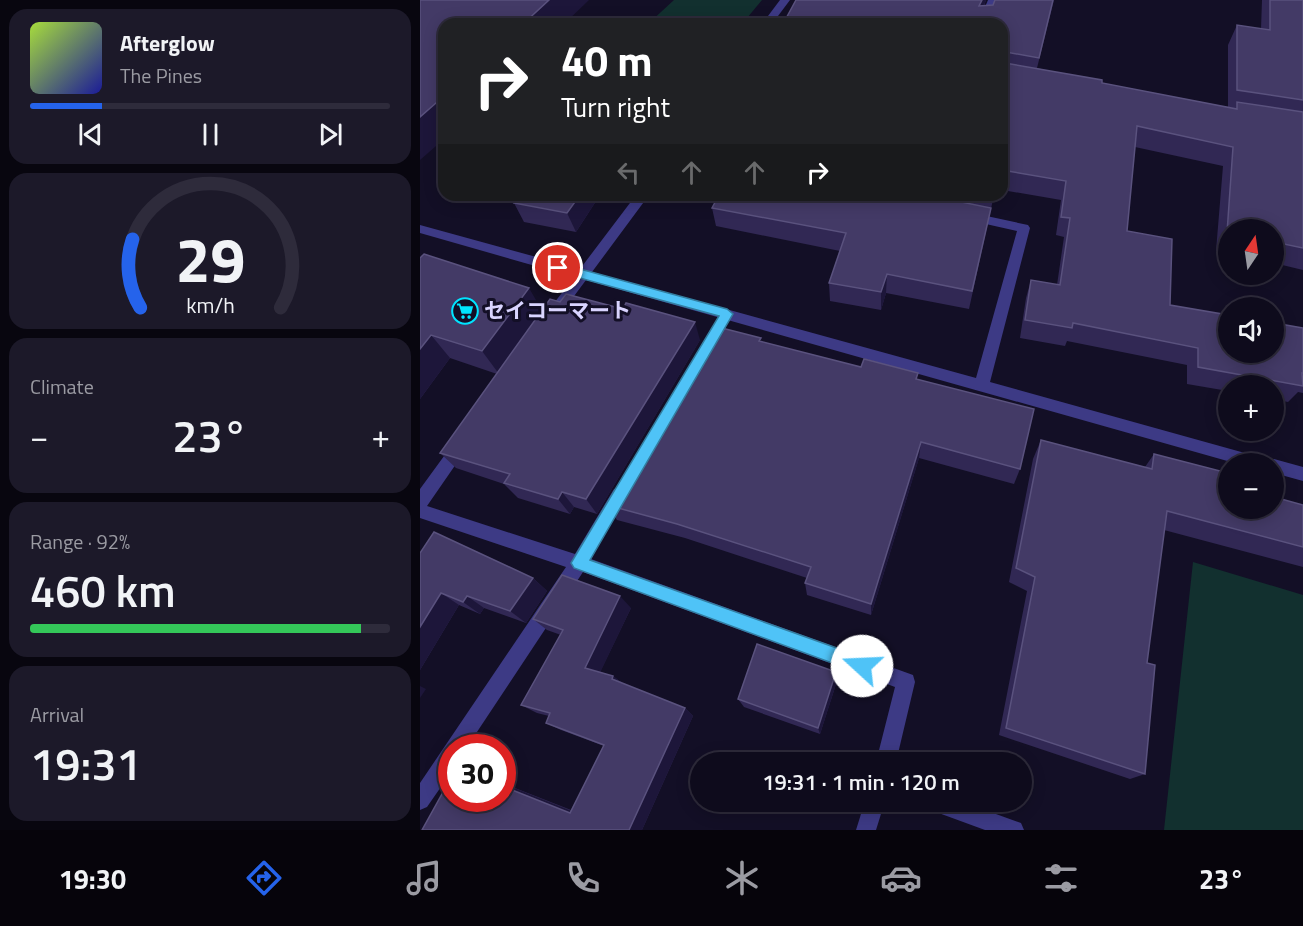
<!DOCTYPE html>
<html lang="en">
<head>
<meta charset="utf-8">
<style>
	:root { --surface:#0e0b1c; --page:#1c1929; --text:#f1f3f6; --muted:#9b9ba3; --line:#2e2b3b; --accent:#2563eb }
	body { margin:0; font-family:"Titillium Web","Noto Sans JP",sans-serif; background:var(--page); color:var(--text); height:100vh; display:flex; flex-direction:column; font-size:22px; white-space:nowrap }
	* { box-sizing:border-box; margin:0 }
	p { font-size:20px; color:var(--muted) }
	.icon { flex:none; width:33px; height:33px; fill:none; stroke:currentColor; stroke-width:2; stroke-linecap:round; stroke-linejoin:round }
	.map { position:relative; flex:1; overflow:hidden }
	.side { display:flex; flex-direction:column; gap:9px; padding:9px; background:#08060f; width:420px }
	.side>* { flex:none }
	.guide { position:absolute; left:18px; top:18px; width:570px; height:183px; border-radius:18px; box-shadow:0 3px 15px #0003,0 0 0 2px var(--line); background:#202124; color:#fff; overflow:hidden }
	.needle { width:39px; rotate:13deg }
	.controls { position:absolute; left:798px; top:219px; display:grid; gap:12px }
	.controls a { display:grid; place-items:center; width:66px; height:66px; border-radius:50%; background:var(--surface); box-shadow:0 3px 15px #0003,0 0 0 2px var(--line); font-size:30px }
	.speed { position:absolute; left:18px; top:734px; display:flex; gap:12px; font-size:30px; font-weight:700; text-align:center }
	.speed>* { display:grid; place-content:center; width:78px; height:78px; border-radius:50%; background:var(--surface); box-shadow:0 3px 15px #0003,0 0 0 2px var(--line); line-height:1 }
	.speed .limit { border:9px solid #d22; background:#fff; color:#111 }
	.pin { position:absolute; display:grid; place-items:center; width:51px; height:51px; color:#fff; margin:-26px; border:3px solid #fff; border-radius:50%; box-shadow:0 2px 6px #0007 }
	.me { position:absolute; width:66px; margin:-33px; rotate:290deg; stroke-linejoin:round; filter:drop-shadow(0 0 4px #0008) }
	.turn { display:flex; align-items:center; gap:21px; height:126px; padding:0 24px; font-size:27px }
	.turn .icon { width:78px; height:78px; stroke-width:2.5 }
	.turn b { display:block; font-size:42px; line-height:51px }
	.lanes { display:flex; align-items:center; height:57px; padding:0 24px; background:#0003; justify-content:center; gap:30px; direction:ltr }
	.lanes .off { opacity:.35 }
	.big { font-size:45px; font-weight:600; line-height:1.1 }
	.side .card { flex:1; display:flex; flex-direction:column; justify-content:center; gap:9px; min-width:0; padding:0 21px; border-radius:18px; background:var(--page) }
	.side .dial { align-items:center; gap:0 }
	.dial svg { height:156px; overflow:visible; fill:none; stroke:var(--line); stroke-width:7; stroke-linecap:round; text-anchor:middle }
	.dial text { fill:var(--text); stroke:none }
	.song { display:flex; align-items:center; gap:18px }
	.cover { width:72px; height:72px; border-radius:9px; background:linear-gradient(135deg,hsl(80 70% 55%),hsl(240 70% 35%)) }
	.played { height:6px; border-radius:3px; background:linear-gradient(90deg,var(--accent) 20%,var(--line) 20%) }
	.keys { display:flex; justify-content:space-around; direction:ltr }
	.heat { display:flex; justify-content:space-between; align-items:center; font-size:33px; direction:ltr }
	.charge { height:9px; border-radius:4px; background:linear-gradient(90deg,#34c759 92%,var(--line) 0) }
	.trip { position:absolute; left:270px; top:752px; width:342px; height:60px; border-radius:30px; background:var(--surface); box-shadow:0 3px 15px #0003,0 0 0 2px var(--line); font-weight:600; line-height:60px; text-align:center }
	.dock { display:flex; height:96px; justify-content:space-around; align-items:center; background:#06040b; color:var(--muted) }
	.dock .icon { width:42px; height:42px }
	.dock .current { color:var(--accent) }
	.dock b { font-size:27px; color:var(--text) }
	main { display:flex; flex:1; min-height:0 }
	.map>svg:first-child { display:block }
	.green { fill:#12302f }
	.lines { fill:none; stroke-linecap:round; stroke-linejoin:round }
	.street { fill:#3d3a85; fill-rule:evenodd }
	.wall { fill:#312854 }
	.shaded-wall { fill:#1d163a }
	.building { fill:#433a66; stroke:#5a527e; stroke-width:1.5 }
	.route { fill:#4fc3f7; stroke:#337fa1; stroke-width:1.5 }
	.labels { text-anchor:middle; stroke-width:6; stroke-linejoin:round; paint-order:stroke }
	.poi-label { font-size:21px; font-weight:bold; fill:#d9d4ff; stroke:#130f26; text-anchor:start }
</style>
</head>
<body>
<main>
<section class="side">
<div class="card">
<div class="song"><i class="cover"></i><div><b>Afterglow</b><p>The Pines</p></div></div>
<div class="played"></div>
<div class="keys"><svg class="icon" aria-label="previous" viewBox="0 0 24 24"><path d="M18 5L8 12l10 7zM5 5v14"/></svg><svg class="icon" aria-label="pause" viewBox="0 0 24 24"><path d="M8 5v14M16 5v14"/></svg><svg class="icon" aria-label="next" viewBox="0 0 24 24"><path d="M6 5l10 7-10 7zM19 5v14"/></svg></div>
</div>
<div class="card dial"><svg viewBox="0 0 100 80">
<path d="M14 69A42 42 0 1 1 86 69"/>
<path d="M14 69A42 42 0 0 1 10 34" stroke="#2563eb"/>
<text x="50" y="56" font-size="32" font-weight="700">29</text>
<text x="50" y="72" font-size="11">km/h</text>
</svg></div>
<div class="card"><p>Climate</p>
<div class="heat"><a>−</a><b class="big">23°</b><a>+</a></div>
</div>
<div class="card"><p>Range · 92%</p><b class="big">460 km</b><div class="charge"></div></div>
<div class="card"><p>Arrival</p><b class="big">19:31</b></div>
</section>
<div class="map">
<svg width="883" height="830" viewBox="0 0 883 830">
	<rect width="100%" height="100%" fill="#130f26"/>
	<!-- green -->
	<g class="green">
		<path d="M254 0H342L322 24H228Z"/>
		<path d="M773 562 883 595V830H744Z"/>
	</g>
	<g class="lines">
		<!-- street -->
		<g class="street">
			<path d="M360 0H370L352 24H342Z"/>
			<path d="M568 0H578L568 24H558Z"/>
			<path d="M216 195H229L172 272 556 378 597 231 548 220 542 216 548 212 608 225 610 228 570 382 850 460 854 459 883 467V481L854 473V464H818L166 280 140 315 135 316 128 311 154 277 0 233V225L160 269Z"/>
			<path d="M40 439 45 441 48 446 45 451 7 506 155 554 194 489 200 487 206 489 208 494 171 559 493 675 495 682 476 762H456L475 687 163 572 47 747H32V771L7 807 0 810V783L146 567 0 518V489L35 441Z"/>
			<path d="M445 801H465L456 830H436Z"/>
			<path d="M502 801H540L601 823 604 830H565L505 808Z"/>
		</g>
	</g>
	<!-- wall -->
	<g class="wall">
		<path d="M376 0H566L564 6 634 0 617 68 682 83 808 107V45L817 25 841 29 842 0H883V270L854 263V230H808V254L796 251 803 166 715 147 707 231 750 305 883 328V393L878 392 868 402 854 399V386H808V391L767 384V365L647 341 645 346 600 338 606 298 611 280 637 285 644 237 636 235 641 200 582 190V24Z"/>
		<path d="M72 195H180L156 232 104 222 94 203 96 200Z"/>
		<path d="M299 195H574L549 309 466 293 461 310 410 301 409 283 420 251 296 226 292 208Z"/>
		<path d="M0 258 122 310 280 340 177 514 154 507 150 514 98 498 84 484 36 468 20 453 77 374 30 358 0 399Z"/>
		<path d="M341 342 441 367 497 379 600 469 594 484 499 458 451 615 387 595 385 583 387 578 265 538 197 520 187 505Z"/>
		<path d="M621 440 725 467 734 454 808 508 883 505V567L744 530 727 663 725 774 710 779 579 735 607 591 589 582 613 459Z"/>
		<path d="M0 553 113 578 127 591 106 623 64 608 60 614 39 605 0 670Z"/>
		<path d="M211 608 180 672 193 676 202 683 265 708 273 716 222 830 82 798V783L151 810 184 746 141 730 126 723 129 716 117 713 101 705 141 635 127 630 113 619Z"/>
		<path d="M416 672 417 681 400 734 324 707 318 699Z"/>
	</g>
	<!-- shaded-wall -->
	<g class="shaded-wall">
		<path d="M129 0H169L144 24H103Z"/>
		<path d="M562 0H566L557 24 559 6Z"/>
		<path d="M24 96V139L0 160V117Z"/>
		<path d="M160 195H180L156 232 147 213Z"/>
		<path d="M467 274 466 293 461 310V292Z"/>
		<path d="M109 288 123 312 79 374 62 351Z"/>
		<path d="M275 322 280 340 177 514 166 499Z"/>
		<path d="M11 335 30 358 0 399V349Z"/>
		<path d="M501 442 499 458 451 615V604Z"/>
		<path d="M142 492 154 507 150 514 138 499Z"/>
		<path d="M113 578 127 591 106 623 90 611Z"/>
		<path d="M21 593 39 605 0 670V627Z"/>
		<path d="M47 596 64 608 60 614 43 602Z"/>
		<path d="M200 596 211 608 178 677 165 668Z"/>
		<path d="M416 672 417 681 400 734 398 728Z"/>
		<path d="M193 676 205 685 192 679Z"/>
		<path d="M0 686 6 689 0 698Z"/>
		<path d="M265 708 273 716 222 830H209Z"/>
		<path d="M82 783 164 816 150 813 82 786Z"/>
	</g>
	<!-- building -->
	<g class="building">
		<path d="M0 0H129L103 24H24V96L0 117Z"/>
		<path d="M376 0H562L559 6 573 5 575 0H633L619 58 586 52 583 54 585 63 682 80V83L817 109V102L883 112V248L854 242V230H808V233H807L813 147 717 126 707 231 752 239 750 305 808 315V352H854V323L883 328V373H882L883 386 778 367V348L653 323 652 328 605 320 611 280 640 285 650 218 641 217 646 181 582 170V24H363Z"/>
		<path d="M850 0H883V100L817 90V25L850 30Z"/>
		<path d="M100 195H160L147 213 94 203Z"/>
		<path d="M299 195H507L571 208 552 291 467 274 461 292 409 283 426 233 292 208Z"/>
		<path d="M4 254 109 288 62 351 11 335 0 349V258Z"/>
		<path d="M146 294 203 309 206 303 275 322 166 499 142 492 138 499 84 483 90 474 20 453 130 299 140 302Z"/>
		<path d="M294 326 341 338 339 341 441 367 444 359 498 373 496 379 614 409 600 469 501 442 451 604 385 583 391 567 257 524 187 505Z"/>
		<path d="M621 440 732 469 734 454 808 473V508H854V497L883 505V547L747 511 727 663 735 665 725 774 586 728 615 577 596 568Z"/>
		<path d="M14 532 113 578 90 611 47 596 43 602 21 593 0 627V553Z"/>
		<path d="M142 575 200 596 165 668 193 676 192 679 265 708 209 830H2L32 776V798H82V786L150 813 184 745 126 723 130 713 101 705 143 630 113 619Z"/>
		<path d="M337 644 416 672 398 728 318 699Z"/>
	</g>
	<!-- route -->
	<path class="route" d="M138 263 307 309 313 314 170 560 442 657 448 660 450 666 448 672 442 674 154 568 151 563 154 558 299 316 134 271V265Z"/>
	<!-- icons -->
	<defs>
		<g id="supermarket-ring" transform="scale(1.35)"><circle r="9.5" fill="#130f26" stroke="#00e5ff" stroke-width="1.5"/><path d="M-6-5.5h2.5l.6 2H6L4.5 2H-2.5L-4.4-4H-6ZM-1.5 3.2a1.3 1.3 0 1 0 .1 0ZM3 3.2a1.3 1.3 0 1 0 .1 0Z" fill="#00e5ff"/></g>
	</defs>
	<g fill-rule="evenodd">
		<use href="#supermarket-ring" x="45" y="311"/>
	</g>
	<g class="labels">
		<!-- poi labels -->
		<g class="poi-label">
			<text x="64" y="318">セイコーマート</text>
		</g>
	</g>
</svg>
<div class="controls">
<a><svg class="needle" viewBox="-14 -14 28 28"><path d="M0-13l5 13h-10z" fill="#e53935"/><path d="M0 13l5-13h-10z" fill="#9b9ba3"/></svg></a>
<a><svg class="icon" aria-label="sound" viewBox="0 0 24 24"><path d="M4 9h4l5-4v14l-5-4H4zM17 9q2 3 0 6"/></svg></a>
<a>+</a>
<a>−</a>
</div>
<div class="speed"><div class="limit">30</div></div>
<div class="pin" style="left:138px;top:268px;background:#d93025"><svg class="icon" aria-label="arrive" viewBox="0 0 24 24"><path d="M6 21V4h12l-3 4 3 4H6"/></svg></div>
<svg class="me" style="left:442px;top:666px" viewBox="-20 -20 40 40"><circle r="19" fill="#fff"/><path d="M0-13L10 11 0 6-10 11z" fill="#4fc3f7"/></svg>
<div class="trip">19:31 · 1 min · 120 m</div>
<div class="guide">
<div class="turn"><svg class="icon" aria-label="right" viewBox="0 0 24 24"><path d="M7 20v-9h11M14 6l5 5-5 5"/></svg><div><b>40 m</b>Turn right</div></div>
<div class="lanes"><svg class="icon off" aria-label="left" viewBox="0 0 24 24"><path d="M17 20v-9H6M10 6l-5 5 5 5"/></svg><svg class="icon off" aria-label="ahead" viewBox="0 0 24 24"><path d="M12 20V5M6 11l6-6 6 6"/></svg><svg class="icon off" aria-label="ahead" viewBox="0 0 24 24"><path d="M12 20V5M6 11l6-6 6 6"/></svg><svg class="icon" aria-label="right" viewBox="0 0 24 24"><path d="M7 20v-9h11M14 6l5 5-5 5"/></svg></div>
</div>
</div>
</main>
<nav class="dock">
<b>19:30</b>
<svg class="icon current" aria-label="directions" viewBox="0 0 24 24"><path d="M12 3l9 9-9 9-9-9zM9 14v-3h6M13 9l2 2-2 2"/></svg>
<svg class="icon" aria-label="music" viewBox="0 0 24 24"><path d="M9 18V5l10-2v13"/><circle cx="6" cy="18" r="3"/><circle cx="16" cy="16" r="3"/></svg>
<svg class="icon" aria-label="phone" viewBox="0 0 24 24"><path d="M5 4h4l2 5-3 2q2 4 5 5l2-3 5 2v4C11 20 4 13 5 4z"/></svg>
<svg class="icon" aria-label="climate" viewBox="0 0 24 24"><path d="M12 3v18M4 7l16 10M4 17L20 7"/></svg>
<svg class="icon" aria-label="car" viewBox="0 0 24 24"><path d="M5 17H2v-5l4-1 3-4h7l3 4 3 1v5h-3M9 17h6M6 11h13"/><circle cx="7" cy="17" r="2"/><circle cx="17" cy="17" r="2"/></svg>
<svg class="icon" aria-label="filters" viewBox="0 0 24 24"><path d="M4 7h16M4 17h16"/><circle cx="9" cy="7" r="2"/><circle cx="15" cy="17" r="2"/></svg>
<b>23°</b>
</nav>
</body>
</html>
